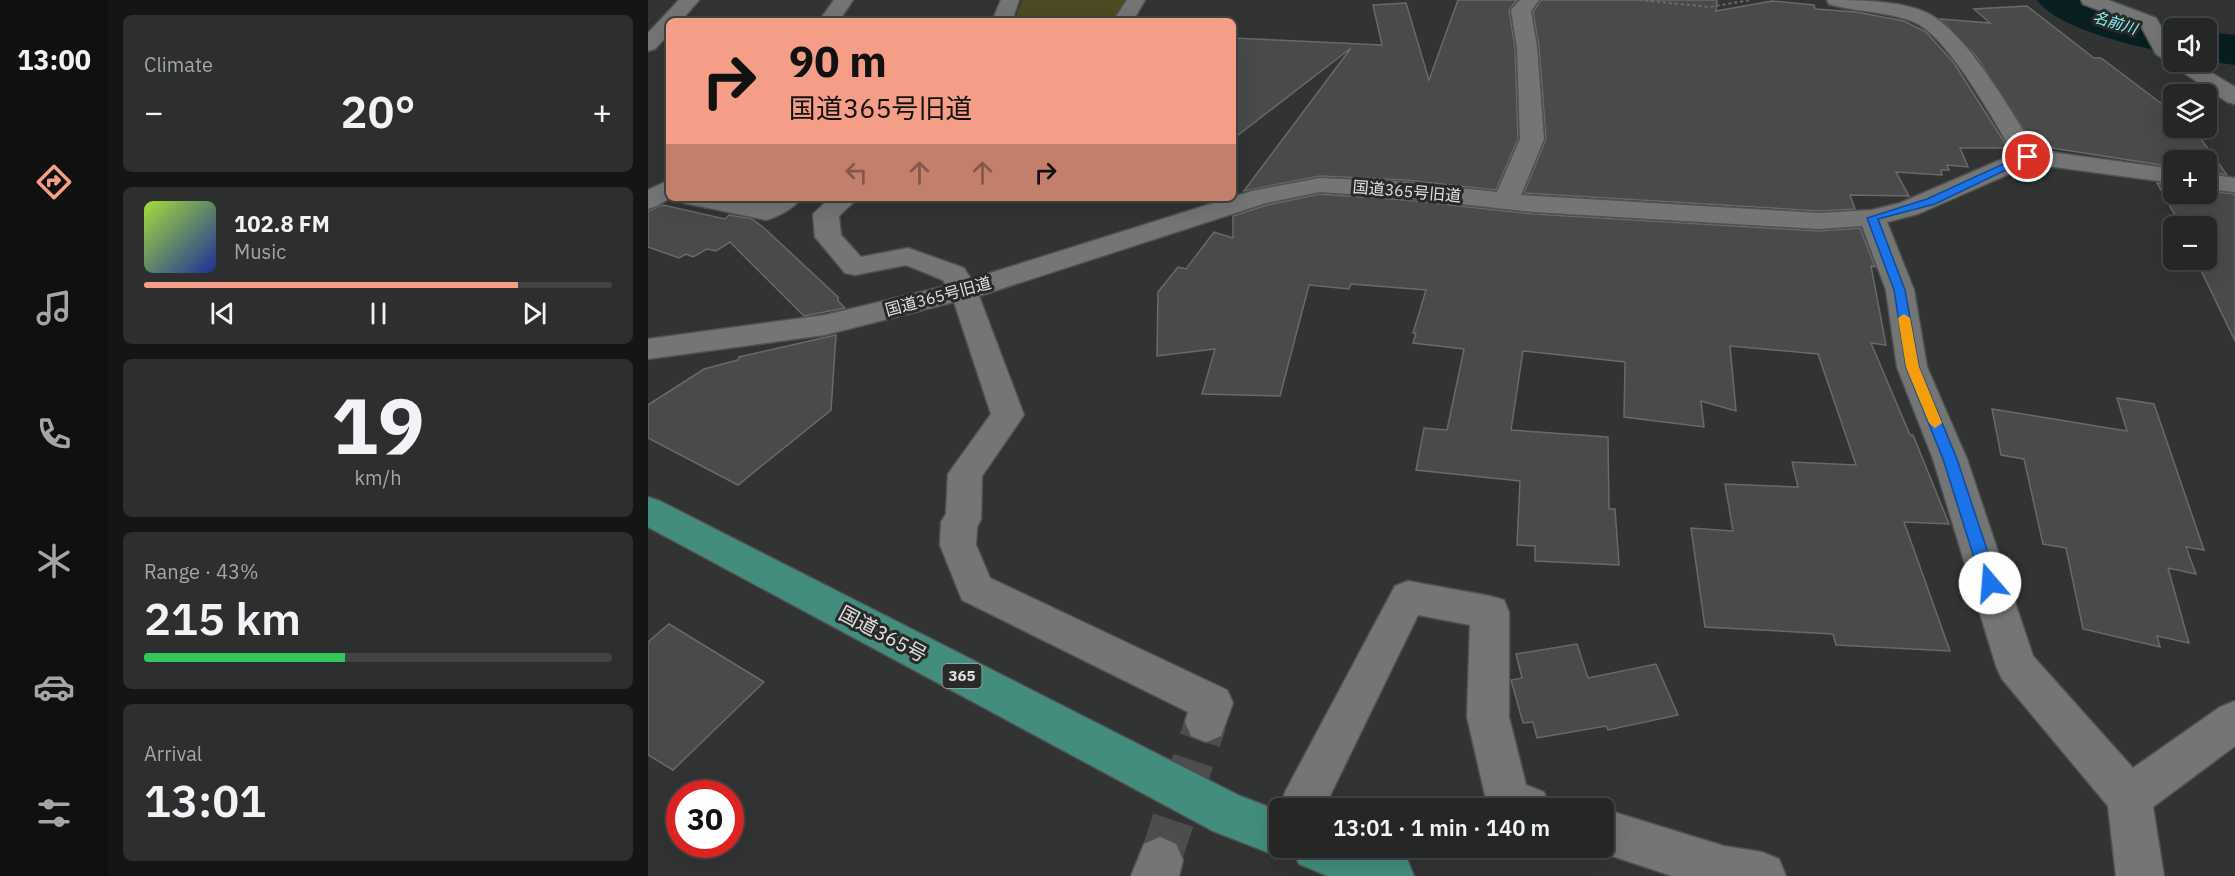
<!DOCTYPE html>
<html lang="en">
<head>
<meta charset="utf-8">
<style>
	:root { --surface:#252726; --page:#2d2f2e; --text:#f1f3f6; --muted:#a3a5a7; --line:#424443; --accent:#f49e87 }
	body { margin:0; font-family:"IBM Plex Sans","Noto Sans JP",sans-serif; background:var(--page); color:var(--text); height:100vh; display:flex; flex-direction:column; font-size:22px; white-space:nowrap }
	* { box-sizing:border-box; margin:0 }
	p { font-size:20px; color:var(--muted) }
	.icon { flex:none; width:33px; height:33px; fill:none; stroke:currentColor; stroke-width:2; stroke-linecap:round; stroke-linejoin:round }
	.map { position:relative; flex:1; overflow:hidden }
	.panel { display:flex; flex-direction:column; gap:15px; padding:15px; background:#141515; width:540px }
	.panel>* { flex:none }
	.top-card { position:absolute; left:18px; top:18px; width:570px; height:183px; border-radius:9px; box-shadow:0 6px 24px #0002,0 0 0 2px var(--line); background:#f49e87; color:#111; overflow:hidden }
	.tools { position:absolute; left:1515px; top:18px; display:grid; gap:12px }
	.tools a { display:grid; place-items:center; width:54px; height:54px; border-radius:9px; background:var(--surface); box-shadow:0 6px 24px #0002,0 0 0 2px var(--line); font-size:30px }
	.speed { position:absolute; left:18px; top:780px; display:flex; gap:12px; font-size:30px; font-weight:700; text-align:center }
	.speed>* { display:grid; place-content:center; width:78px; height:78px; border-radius:50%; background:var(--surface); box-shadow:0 6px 24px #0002,0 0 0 2px var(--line); line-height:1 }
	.speed .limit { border:9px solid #d22; background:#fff; color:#111 }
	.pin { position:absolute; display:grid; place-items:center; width:51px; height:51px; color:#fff; margin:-26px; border:3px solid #fff; border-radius:50%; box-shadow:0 2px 6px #0007 }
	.me { position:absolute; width:66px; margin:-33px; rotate:342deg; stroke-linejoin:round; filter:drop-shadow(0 0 4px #0008) }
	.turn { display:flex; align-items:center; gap:21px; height:126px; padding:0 24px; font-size:27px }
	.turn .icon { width:78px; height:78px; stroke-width:2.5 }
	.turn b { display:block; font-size:42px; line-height:51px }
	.lanes { display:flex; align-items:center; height:57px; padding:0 24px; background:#0003; justify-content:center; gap:30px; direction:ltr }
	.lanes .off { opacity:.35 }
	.big { font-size:45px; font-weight:600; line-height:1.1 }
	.panel .card { flex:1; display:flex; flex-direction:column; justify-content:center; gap:9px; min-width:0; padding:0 21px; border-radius:9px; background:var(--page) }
	.panel .dial { align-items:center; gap:0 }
	.dial b { font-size:78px; line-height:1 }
	.song { display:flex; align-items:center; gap:18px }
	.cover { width:72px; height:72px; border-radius:9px; background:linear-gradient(135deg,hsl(80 70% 55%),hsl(230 70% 35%)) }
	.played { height:6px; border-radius:3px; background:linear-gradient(90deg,var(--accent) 80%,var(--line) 80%) }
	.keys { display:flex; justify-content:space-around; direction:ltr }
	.heat { display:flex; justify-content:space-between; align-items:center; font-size:33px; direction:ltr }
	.charge { height:9px; border-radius:4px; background:linear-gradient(90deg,#34c759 43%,var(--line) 0) }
	.trip { position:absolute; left:621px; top:798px; width:345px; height:60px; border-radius:9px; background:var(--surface); box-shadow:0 6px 24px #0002,0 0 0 2px var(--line); font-weight:600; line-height:60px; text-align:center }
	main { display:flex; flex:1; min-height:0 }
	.dock { display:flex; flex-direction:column; width:108px; justify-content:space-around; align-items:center; background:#0f100f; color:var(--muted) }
	.dock .icon { width:42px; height:42px }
	.dock .on { color:var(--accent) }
	.dock b { font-size:27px; color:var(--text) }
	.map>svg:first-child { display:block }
	.green { fill:#4d4b23 }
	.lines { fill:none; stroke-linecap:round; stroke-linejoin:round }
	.river { fill:#081e20; fill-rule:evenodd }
	.building { fill:#494b48; stroke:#686a67; stroke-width:1.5 }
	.minor-tunnel { stroke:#4b4e4c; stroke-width:42; stroke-dasharray:42 21; stroke-linecap:butt }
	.minor-casing { stroke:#505251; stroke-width:3 }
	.trunk-casing { stroke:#505251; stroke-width:3 }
	.path { stroke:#696c6a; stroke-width:2; stroke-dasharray:3 3; stroke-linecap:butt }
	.minor { fill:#737674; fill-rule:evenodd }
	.trunk { fill:#438d7e; fill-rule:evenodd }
	.route { fill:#1a73e8; stroke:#114b97; stroke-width:1.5 }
	.slow { fill:#f59e0b }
	.labels { text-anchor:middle; stroke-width:6; stroke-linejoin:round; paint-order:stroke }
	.far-water-label { font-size:15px; font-style:italic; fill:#8bf7fd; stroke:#272a28 }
	.shield { fill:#272a28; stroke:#a8a9a8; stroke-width:1.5 }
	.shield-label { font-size:15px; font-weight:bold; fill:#dfe0df }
	.street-label { font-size:16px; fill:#dfe0df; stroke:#272a28 }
	.near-street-label { font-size:20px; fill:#dfe0df; stroke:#272a28 }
</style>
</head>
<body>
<main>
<nav class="dock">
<b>13:00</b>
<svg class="icon on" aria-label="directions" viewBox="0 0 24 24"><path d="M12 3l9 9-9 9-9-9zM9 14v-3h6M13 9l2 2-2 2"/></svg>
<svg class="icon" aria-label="music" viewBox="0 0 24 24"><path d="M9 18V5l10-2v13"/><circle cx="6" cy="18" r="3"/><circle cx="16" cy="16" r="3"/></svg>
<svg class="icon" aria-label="phone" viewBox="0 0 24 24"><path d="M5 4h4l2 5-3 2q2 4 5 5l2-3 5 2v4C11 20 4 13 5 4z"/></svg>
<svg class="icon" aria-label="climate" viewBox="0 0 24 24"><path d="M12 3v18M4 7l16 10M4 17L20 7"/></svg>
<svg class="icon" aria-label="car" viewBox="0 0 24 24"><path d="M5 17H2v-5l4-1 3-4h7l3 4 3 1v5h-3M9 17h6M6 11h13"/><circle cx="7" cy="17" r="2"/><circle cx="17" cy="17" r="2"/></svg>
<svg class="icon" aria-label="filters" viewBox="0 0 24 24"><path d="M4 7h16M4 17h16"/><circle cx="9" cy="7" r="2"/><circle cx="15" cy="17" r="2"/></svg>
</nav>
<section class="panel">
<div class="card"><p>Climate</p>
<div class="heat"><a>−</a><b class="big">20°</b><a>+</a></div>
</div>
<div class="card">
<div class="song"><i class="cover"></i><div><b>102.8 FM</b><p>Music</p></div></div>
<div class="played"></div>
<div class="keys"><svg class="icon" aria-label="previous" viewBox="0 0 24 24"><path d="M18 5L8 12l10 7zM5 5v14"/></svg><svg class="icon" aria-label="pause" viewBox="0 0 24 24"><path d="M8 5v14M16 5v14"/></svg><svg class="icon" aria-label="next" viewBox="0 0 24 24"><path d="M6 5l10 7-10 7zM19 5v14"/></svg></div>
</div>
<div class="card dial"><b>19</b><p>km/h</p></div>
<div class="card"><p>Range · 43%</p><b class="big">215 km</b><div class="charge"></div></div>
<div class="card"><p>Arrival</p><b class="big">13:01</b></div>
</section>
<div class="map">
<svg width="1587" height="876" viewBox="0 0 1587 876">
	<rect width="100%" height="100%" fill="#313432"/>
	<!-- green -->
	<path class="green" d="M374 0H478L466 21H366Z"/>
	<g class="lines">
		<!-- river -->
		<g class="river">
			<path d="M1389 0H1447L1484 15 1538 28H1526V54C1490 47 1409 29 1389 0Z"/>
			<path d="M1558 32 1587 35V65L1558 61Z"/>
		</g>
	</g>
	<!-- building -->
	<g class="building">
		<path d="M810 0H869L861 10 867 48 870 139 848 190 757 180 672 176 596 191 703 48 585 139V38L734 45 725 5 758 3 781 80Z"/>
		<path d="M893 0H1069L1068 11 1124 1 1166 5 1167 9 1208 12 1256 21 1278 32 1306 63 1360 148H1312L1320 167 1299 165 1301 170H1293L1294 175 1248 172 1261 196 1202 195 1207 209 1171 211 876 193 898 139 891 47 885 12Z"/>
		<path d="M1379 6 1446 58H1453L1526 113V128H1545L1579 175 1558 172V160H1526V167L1404 148H1388L1328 56 1292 19 1342 23 1326 9Z"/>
		<path d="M1509 183 1526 185V194H1558V191L1587 194V341L1548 260H1558V226H1533Z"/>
		<path d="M672 194 757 200 886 214 1171 231 1212 228 1227 267 1223 266 1238 345 1223 343 1262 435H1265L1301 524 1256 522 1302 651 1188 645 1185 634 1057 627 1043 528 1085 531 1077 484 1150 487 1144 462 1208 465 1170 354 1082 346 1088 411 1053 401 1056 427 976 417 977 362 875 351 863 430 960 437 961 509H967L971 565 887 561V546L869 545 872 481 768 470 776 428 799 430 816 349 765 343 768 333H765L778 290 703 284 701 289 661 285 632 396 554 394 567 349 509 356 510 292 530 267 538 269 566 232 585 238V216L619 205Z"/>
		<path d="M15 205 77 219 81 215 104 219 116 228 190 297V301L197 308 156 316 82 242 68 251 59 249 45 257 38 254 31 258 0 247V211Z"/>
		<path d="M188 335 183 410 90 485 0 438V405L56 369 90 360 91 357Z"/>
		<path d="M1469 398 1506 404 1556 550 1538 547 1548 574 1520 568 1541 643 1509 636 1512 647 1435 629 1418 548 1395 544 1376 459 1353 455 1344 409 1479 431Z"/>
		<path d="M21 624 116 682 25 770 0 755V642Z"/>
		<path d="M929 644 940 678 1008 664 1030 715 960 730 958 726 889 738 885 722 875 723 863 680 874 678 868 654Z"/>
	</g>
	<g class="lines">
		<!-- minor-tunnel -->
		<path class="minor-tunnel" d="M512 860 558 722"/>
		<!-- minor casing -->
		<g class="minor-casing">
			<g id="minor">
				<path d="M31 0H51L33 21H21V34L7 49 0 51V33Z"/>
				<path d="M186 0H205L191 21H171Z"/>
				<path d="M353 0H371L364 21H344Z"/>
				<path d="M479 0H497L485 21H465Z"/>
				<path d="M872 0H891L883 11 889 47 896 139 873 195 1171 213 1224 210 1252 203 1366 154C1346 121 1300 36 1266 22 1242 12 1213 12 1188 6L1181 4 1179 0C1209 0 1256 0 1283 15 1321 37 1364 112 1387 150L1526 169V183L1384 164 1270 214 1239 222 1266 290 1279 367 1319 459 1385 656 1485 768 1572 707 1587 701V746L1505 807 1516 876H1468L1460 806 1354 679 1348 666 1285 459 1249 367 1238 290 1214 226 1171 229 886 212 757 198 672 192 618 203 331 296 376 415 334 476 333 519 329 527 328 545 342 578 579 690 585 703 573 736 558 742 543 736 537 722 540 712 314 600 292 545 293 522 298 514 300 474 343 414 306 302 177 335 0 359V339L177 315 298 286 295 280 258 265 207 275 197 273 167 237 165 214 182 198H210L191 216 193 235 213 257 260 248 316 268 323 279 604 191 672 178 757 182 849 192 872 139 869 48 863 10Z"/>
				<path d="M1433 0H1460L1508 18 1526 48V62H1546L1587 87V104L1579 102 1508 54 1493 26 1435 4Z"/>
				<path d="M1558 174 1587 178V192L1558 189Z"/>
				<path d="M21 180 22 198 9 206 0 209V190Z"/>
				<path d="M32 198H85L114 203 122 198H153C145 209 130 217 118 220L36 203Z"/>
				<path d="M760 581 842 596 856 600 861 612V717L878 785 896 792 902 808H840L819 717 822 625 770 615 676 808 632 810 637 792 747 586Z"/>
				<path d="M956 809 1076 846 1114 852 1131 859 1138 876H1024L940 848H956Z"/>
				<path d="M512 837 528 844 535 860 531 876H483L496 844Z"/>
			</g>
		</g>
		<!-- trunk casing -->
		<g class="trunk-casing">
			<path id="trunk" d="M0 497 12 501 592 796 632 811V848H728L759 859 766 876H680L651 864 645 851 632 857 565 831 0 527Z"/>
		</g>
		<!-- path -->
		<path class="path" d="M991 0 1062 7 1102 0"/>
		<!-- minor -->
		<use href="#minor" class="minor"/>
		<!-- trunk -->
		<use href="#trunk" class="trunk"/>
	</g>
	<!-- route -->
	<path class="route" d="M1377 154 1385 157 1287 204 1230 219 1257 290 1271 367 1309 459 1350 583 1347 588 1342 590 1336 588 1334 583 1295 459 1258 367 1246 290 1219 218 1279 199Z"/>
	<!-- slow -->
	<path class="slow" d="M1256 314 1262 318 1271 367 1294 423 1287 428 1281 423 1258 367 1250 318Z"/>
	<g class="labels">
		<!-- far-water labels -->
		<g class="far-water-label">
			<text transform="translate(1467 23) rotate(17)" y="5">名前川</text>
		</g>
		<!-- shield labels -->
		<rect class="shield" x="294.5" y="664" width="39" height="24" rx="4.5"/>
		<g class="shield-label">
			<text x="314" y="681">365</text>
		</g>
		<!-- street labels -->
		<g class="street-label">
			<text transform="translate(759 191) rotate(5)" y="6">国道365号旧道</text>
			<text transform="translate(290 296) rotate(-15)" y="6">国道365号旧道</text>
		</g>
		<!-- near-street labels -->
		<g class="near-street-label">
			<text transform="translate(235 634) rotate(28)" y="7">国道365号</text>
		</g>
	</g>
</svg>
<div class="tools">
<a><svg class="icon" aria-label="sound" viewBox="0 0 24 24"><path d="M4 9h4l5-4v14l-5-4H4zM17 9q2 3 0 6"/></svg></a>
<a><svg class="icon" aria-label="layers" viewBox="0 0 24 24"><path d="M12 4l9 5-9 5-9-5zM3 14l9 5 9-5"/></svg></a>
<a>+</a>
<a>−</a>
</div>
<div class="speed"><div class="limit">30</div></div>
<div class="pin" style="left:1380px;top:157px;background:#d93025"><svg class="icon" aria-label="arrive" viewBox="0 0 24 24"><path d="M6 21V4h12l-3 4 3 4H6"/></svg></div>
<svg class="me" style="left:1342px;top:583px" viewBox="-20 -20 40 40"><circle r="19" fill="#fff"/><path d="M0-13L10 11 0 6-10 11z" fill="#1a73e8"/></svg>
<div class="trip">13:01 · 1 min · 140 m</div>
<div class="top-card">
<div class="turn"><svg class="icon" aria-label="right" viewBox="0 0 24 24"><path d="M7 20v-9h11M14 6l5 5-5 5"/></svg><div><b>90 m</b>国道365号旧道</div></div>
<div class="lanes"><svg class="icon off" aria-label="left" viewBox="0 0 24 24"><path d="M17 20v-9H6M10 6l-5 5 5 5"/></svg><svg class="icon off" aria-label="ahead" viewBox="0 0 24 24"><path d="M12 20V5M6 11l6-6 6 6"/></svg><svg class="icon off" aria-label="ahead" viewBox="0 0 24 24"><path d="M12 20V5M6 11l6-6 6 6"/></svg><svg class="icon" aria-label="right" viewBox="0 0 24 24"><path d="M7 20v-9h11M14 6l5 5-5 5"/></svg></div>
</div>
</div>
</main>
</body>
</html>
